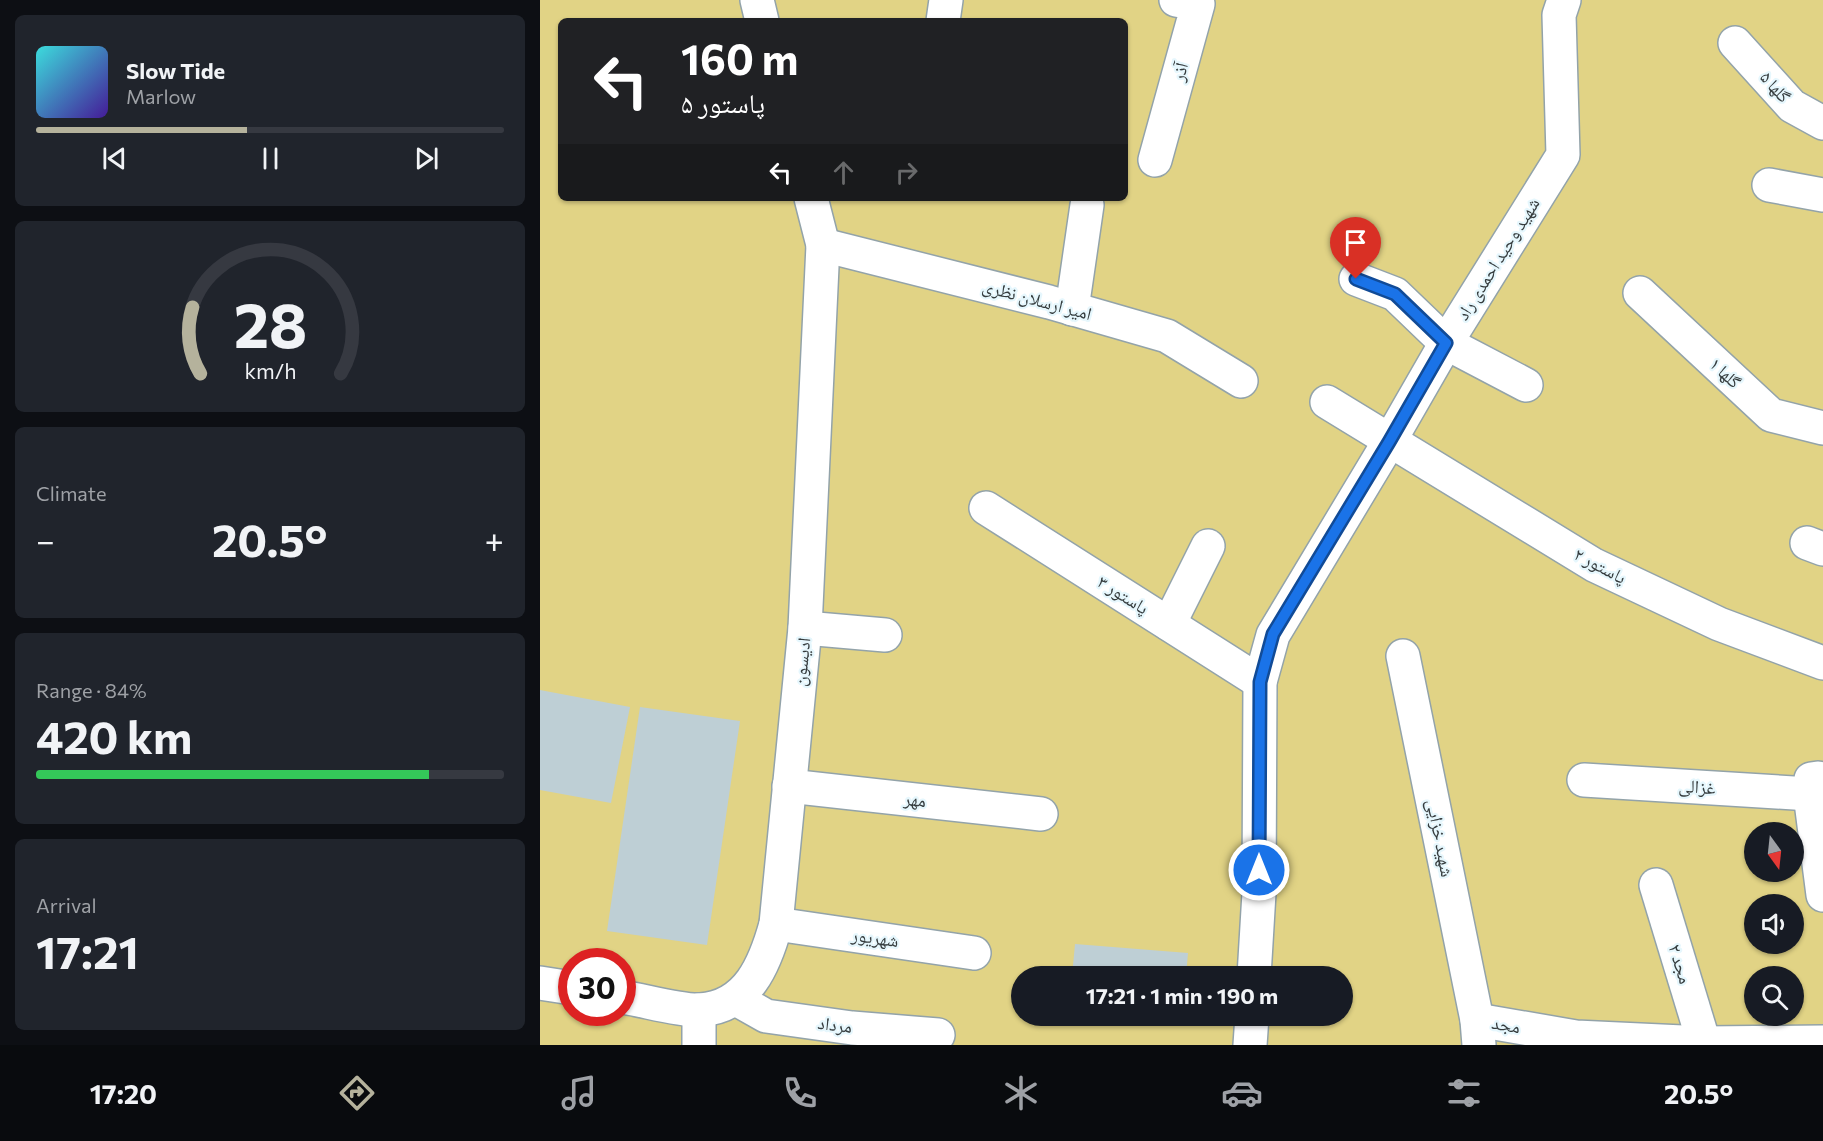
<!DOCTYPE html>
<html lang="en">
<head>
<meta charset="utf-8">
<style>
	:root { --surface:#171b24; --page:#20242c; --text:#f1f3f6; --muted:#9ea1a6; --line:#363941; --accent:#b5b29c }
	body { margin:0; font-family:Commissioner,"Noto Naskh Arabic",sans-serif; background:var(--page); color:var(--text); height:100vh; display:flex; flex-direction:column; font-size:22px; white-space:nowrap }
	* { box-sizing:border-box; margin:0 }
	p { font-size:20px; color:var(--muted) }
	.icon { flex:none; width:33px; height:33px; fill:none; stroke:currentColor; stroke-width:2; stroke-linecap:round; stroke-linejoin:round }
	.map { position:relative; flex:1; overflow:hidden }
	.panel { display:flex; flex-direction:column; gap:15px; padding:15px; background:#0d0f14; width:540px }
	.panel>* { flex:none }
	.banner { position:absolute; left:18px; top:18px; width:570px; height:183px; border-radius:9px; box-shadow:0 2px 4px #0004; background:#202124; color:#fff; overflow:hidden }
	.needle { width:39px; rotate:165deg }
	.fabs { position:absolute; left:1204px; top:822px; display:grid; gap:12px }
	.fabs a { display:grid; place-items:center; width:60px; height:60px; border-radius:50%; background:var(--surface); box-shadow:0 2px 4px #0004; font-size:30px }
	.speed { position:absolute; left:18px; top:948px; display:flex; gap:12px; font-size:30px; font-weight:700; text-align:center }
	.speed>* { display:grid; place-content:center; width:78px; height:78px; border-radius:50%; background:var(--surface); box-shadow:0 2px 4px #0004; line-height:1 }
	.speed .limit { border:9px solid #d22; background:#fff; color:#111 }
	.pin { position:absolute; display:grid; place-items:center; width:51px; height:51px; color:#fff; margin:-62px -26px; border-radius:50% 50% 50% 0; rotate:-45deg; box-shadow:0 0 6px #0007 }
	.pin .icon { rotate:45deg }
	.me { position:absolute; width:66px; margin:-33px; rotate:0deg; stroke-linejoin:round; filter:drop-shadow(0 0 4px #0008) }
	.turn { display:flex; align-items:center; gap:21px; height:126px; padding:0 24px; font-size:27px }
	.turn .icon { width:78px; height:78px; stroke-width:2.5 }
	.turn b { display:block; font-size:42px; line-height:51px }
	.lanes { display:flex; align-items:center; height:57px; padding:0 24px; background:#0003; justify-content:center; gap:30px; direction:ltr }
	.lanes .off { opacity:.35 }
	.big { font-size:45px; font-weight:700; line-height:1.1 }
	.panel .tile { flex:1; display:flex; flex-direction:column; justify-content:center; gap:9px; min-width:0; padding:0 21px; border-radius:9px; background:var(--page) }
	.panel .dial { align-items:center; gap:0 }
	.dial svg { height:156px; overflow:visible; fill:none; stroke:var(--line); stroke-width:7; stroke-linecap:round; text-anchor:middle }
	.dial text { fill:var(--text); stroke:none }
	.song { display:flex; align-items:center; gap:18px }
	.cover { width:72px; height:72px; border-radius:9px; background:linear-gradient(135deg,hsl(180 70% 55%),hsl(260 70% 35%)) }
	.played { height:6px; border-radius:3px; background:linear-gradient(90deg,var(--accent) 45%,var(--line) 45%) }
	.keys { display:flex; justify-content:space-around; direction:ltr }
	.heat { display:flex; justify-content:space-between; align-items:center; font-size:33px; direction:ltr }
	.charge { height:9px; border-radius:4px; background:linear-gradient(90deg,#34c759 84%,var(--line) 0) }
	.trip { position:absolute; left:471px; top:966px; width:342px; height:60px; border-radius:30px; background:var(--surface); box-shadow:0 2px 4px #0004; font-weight:700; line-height:60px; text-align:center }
	.tab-bar { display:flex; height:96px; justify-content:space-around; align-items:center; background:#090b0e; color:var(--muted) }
	.tab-bar .icon { width:42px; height:42px }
	.tab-bar .active { color:var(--accent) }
	.tab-bar b { font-size:27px; color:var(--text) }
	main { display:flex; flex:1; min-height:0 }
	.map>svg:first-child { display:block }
	.green { fill:#e1d385; fill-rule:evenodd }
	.building { fill:#becfd5 }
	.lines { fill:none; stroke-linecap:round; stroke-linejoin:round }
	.minor-casing { stroke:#93a3a9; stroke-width:36 }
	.minor { stroke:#fff; stroke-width:33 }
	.route-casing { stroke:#114b97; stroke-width:15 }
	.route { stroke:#1a73e8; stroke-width:10 }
	.labels { text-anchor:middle; stroke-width:4.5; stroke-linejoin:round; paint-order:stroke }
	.street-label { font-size:18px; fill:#353c3e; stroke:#e6f7fd }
</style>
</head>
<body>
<main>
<section class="panel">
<div class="tile">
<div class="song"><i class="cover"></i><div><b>Slow Tide</b><p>Marlow</p></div></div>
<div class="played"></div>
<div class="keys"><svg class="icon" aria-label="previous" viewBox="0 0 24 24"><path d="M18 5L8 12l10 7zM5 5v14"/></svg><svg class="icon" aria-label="pause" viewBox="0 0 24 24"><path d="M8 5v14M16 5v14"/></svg><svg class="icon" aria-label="next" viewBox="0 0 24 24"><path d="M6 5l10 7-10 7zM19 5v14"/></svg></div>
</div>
<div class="tile dial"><svg viewBox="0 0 100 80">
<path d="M14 69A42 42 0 1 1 86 69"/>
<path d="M14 69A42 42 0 0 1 10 35" stroke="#b5b29c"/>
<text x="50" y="56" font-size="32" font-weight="700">28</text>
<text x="50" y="72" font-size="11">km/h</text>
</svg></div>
<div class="tile"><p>Climate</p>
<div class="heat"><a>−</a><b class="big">20.5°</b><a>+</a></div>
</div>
<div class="tile"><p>Range · 84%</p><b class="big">420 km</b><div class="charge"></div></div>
<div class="tile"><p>Arrival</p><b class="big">17:21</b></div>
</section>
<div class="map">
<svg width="1283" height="1045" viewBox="0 0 1283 1045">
	<rect width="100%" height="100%" fill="#d9e9f0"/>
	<!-- green -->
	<path class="green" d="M0 0H1283V1045H0ZM21 21H585V198H21ZM1215 832H1254V872H1215ZM1215 904H1254V944H1215ZM32 962H82V1012H32ZM482 976H802V1016H482ZM1215 976H1254V1016H1215Z"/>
	<!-- building -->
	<g class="building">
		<path d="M0 690 90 707 71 803 0 790Z"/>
		<path d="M100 707 200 721 167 945 67 931Z"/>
		<path d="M535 944 648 953 646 976H532Z"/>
		<path d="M627 1016H642V1018L626 1017Z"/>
	</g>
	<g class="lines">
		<!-- minor casing -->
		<g class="minor-casing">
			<g id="minor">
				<path d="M217 0 222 21"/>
				<path d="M403 21 406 0"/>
				<path d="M1195 43 1252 106 1283 123"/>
				<path d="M615 160 658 4 636 0"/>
				<path d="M1229 185 1283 195"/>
				<path d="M283 245 509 302 627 336 701 381"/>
				<path d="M816 279 855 294 906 343 986 385"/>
				<path d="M1100 293 1231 415 1283 428"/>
				<path d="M532 309 547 205"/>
				<path d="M787 402 1054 565 1179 624 1283 663"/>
				<path d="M446 508 720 682"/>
				<path d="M1267 543 1283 549"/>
				<path d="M629 624 668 546"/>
				<path d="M265 628 345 635"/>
				<path d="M863 656 937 1020 939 1045"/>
				<path d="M1278 778 1271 779 1270 794 1283 895"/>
				<path d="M1044 780 1270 794"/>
				<path d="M249 786 501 814"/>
				<path d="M1116 885 1164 1043"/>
				<path d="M236 924 434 953"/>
				<path d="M714 976 719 893 720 682 733 635 849 442 906 343 1023 155 1019 15 1024 0"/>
				<path d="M0 983 32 988"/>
				<path d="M82 997C103 1000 140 1011 160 1010 208 1007 225 964 236 924L265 628 283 245 271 198"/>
				<path d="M196 999 226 1016 312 1028 398 1035"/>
				<path d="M937 1020 1036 1037 1164 1043 1283 1042"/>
				<path d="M159 1045V1010"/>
				<path d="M710 1045 712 1016"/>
			</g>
		</g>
		<!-- minor -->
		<use href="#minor" class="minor"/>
	</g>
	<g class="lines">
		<!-- route casing -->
		<g class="route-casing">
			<path id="route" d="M719 870 720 682 733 634 849 442 906 343 855 294 816 279"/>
		</g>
		<!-- route -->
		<use href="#route" class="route"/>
	</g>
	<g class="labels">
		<!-- street labels -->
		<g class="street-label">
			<text transform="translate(640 72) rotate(-75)" y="6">آذر</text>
			<text transform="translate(1235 87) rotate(48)" y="6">گلها ۵</text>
			<text transform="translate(958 259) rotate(-58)" y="6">شهید وحید احمدی راد</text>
			<text transform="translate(497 300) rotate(15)" y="6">امیر ارسلان نظری</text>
			<text transform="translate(1185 373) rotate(43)" y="6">گلها ۱</text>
			<text transform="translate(1060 566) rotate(28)" y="6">پاستور ۲</text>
			<text transform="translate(583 595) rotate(32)" y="6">پاستور ۳</text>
			<text transform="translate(262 662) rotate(-84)" y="6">ادیسون</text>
			<text transform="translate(1157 787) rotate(4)" y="6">غزالی</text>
			<text transform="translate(375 800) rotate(6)" y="6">مهر</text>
			<text transform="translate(900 838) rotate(79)" y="6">شهید خزایی</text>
			<text transform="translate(335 938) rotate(8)" y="6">شهریور</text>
			<text transform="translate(1140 964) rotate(73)" y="6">مجد ۲</text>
			<text transform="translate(295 1025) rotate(7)" y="6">مرداد</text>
			<text transform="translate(966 1025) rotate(10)" y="6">مجد</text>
		</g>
	</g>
</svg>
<div class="fabs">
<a><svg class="needle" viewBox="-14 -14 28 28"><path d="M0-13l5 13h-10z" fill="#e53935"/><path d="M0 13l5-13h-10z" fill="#9ea1a6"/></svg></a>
<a><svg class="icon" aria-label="sound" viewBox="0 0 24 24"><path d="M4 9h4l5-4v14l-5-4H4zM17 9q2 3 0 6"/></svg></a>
<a><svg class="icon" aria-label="search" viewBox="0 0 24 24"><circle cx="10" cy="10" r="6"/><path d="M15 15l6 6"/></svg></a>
</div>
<div class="speed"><div class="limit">30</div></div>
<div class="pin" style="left:816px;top:279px;background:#d93025"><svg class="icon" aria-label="arrive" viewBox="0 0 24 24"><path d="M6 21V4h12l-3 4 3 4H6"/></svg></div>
<svg class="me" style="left:719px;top:870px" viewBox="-20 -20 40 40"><circle r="17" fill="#1a73e8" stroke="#fff" stroke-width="3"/><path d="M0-11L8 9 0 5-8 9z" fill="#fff"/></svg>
<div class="trip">17:21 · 1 min · 190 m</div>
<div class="banner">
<div class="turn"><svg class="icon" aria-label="left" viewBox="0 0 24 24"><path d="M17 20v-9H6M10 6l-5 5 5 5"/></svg><div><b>160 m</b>پاستور ۵</div></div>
<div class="lanes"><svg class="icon" aria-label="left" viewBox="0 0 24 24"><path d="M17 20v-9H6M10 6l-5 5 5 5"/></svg><svg class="icon off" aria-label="ahead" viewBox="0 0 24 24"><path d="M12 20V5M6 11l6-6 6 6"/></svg><svg class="icon off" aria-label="right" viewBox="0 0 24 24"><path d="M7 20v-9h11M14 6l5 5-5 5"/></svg></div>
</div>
</div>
</main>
<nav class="tab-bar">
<b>17:20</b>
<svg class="icon active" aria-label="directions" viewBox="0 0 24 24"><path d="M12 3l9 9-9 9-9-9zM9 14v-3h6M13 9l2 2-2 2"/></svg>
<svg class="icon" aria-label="music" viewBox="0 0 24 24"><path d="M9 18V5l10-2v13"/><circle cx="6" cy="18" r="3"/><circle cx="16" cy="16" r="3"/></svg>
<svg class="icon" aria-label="phone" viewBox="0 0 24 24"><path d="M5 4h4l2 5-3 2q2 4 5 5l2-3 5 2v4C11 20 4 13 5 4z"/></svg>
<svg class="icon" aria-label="climate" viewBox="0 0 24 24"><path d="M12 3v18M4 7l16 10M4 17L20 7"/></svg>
<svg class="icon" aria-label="car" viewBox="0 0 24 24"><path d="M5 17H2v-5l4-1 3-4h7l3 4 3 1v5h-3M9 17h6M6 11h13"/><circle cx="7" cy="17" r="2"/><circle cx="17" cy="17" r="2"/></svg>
<svg class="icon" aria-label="filters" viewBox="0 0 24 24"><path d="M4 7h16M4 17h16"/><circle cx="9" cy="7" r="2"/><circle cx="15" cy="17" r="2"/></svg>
<b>20.5°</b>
</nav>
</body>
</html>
